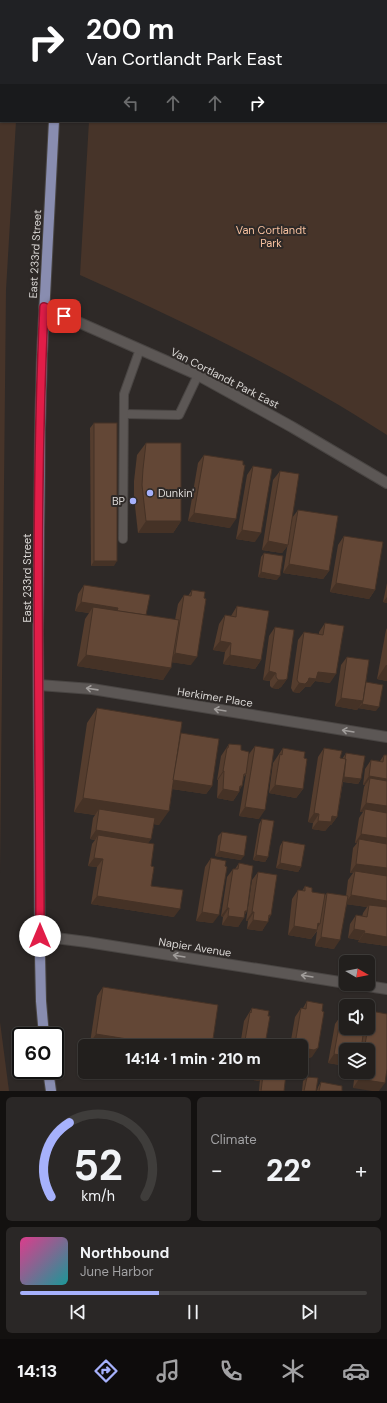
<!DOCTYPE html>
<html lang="en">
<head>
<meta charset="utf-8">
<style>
	:root { --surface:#221f1d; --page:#2a2726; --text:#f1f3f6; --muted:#a2a2a4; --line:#3f3d3b; --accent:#a6b1fc }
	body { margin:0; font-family:"DM Sans",sans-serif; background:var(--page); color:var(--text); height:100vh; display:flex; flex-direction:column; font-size:15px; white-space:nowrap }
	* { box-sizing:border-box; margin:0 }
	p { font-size:13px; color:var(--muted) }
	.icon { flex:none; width:22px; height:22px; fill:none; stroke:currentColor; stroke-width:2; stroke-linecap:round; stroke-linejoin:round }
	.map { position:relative; height:1091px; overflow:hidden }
	.details { display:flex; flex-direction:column; gap:6px; padding:6px; background:#131110; flex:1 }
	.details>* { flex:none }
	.guide { position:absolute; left:0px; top:0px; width:387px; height:122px; box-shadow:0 1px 3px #0004,0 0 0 1px var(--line); background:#202124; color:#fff; overflow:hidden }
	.needle { width:26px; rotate:99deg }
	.fabs { position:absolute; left:339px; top:955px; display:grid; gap:8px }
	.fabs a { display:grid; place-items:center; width:36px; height:36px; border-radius:6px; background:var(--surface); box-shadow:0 1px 3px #0004,0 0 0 1px var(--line); font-size:20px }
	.speed { position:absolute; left:12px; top:1027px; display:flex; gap:8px; font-size:20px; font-weight:700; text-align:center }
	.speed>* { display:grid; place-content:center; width:52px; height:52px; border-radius:50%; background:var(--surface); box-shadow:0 1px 3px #0004,0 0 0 1px var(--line); line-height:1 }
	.speed .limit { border:2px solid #111; border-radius:6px; background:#fff; color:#111 }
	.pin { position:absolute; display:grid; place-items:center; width:34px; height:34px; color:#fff; margin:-17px; border-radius:8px; box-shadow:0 2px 6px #0006 }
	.me { position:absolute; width:44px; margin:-22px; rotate:0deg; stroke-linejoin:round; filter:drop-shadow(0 0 3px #0008) }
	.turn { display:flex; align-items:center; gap:14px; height:84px; padding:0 20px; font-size:18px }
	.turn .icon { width:52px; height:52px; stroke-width:2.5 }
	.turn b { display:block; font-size:28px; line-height:34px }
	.lanes { display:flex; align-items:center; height:38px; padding:0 20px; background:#0003; justify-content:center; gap:20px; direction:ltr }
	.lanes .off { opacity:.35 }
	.big { font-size:30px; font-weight:800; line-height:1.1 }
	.details .tile { flex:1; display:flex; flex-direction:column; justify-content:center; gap:6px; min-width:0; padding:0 14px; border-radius:6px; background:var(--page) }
	.details .dial { align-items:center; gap:0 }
	.dial svg { height:104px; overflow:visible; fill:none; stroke:var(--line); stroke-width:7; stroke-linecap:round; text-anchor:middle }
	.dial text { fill:var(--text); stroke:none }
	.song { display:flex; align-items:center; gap:12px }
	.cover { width:48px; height:48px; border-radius:6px; background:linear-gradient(135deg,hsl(330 70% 55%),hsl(180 70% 35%)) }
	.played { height:4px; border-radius:2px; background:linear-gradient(90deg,var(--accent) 40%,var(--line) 40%) }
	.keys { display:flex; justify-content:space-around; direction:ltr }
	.heat { display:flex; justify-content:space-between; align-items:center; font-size:22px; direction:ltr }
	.details .tiles { flex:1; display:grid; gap:6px; grid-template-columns:1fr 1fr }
	.tile:last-child { grid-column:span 2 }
	.trip { position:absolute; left:78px; top:1039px; width:230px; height:40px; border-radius:6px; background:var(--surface); box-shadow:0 1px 3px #0004,0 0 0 1px var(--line); font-weight:800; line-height:40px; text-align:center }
	.tabs { display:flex; height:64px; justify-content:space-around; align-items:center; background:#0e0c0c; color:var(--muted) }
	.tabs .icon { width:28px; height:28px }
	.tabs .on { color:var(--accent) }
	.tabs b { font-size:18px; color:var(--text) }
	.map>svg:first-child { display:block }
	.green { fill:#473429 }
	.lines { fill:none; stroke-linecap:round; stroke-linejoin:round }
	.service-casing { stroke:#494543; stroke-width:10 }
	.minor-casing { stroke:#494543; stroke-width:12 }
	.tertiary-casing { stroke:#494543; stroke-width:12 }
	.primary-casing { stroke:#494543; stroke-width:12 }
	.service { stroke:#5c5755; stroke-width:8 }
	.minor { stroke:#5c5755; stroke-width:10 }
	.tertiary { stroke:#5c5755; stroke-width:10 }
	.primary { stroke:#898db0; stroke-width:10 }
	.wall { fill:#553d2e }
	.shaded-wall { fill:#453226 }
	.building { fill:#634736; stroke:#453226 }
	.oneway { stroke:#a19d9b }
	.route-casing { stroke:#92132f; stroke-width:10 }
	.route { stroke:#e11d48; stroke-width:7 }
	.poi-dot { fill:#a6b1fc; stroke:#2e2927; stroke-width:1.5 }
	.labels { text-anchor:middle; stroke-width:4; stroke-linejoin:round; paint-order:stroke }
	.park-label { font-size:11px; fill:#f6c09f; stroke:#2e2927 }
	.street-label { font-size:11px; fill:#dad7d5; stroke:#2e2927 }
	.poi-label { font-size:11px; fill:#dad7d5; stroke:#2e2927; text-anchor:start }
</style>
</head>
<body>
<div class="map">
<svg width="387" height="1091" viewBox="0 0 387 1091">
	<rect width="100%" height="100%" fill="#2e2927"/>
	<!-- green -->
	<g class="green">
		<path d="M0 0H24V1H1V121H16L6 290 0 874Z"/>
		<path d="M96 0H387V435C290 372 185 322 80 275L89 121H386V1H96Z"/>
		<path d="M0 1022 9 1091H0Z"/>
	</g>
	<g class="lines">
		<!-- service casing -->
		<g class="service-casing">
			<g id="service">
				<path d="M124 414 179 415 198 375"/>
				<path d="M123 539 124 394 140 349"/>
			</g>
		</g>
		<!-- minor casing -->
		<g class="minor-casing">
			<g id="minor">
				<path d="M39 685 92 689 387 737"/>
				<path d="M40 936 87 942 346 983"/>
				<path d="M355 984 387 989"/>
			</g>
		</g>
		<!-- tertiary casing -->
		<g class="tertiary-casing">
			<path id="tertiary" d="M44 307 198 375 292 427 387 483"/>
		</g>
		<!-- primary casing -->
		<g class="primary-casing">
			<g id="primary">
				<path d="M60 1V0"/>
				<path d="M44 1036 41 1001 40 956 38 632 40 429 42 354 54 121"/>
				<path d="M48 1070 51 1091"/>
			</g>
		</g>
		<!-- service -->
		<use href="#service" class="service"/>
		<!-- minor -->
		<use href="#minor" class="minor"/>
		<!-- tertiary -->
		<use href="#tertiary" class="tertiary"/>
		<!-- primary -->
		<use href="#primary" class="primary"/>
	</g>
	<!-- wall -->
	<g class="wall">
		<path d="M94 423 114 566H91L90 428Z"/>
		<path d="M146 443 181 521 173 533H138L134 497V481L137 455Z"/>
		<path d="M204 455 230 528 188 521 198 463Z"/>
		<path d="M253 466 255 542 236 539 247 475Z"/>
		<path d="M280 471 288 545 282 553 262 550 273 480Z"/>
		<path d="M298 510 329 571 323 579 283 573 292 518Z"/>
		<path d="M344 536 375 590 369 599 330 592 338 545Z"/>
		<path d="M264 553 277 580 258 577 261 557Z"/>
		<path d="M387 583V603L383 602Z"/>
		<path d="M84 585 146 615 175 620 178 604 184 595 188 596 192 590 191 665 172 662 163 680 77 666 85 619 89 613 75 611 78 594Z"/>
		<path d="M237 606 261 660 255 669 223 664 225 652 213 650 219 624 225 615 231 616Z"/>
		<path d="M325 623 330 683 315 681 310 687H305L299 693 293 692 291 688 298 640 304 632 319 634V632Z"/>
		<path d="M275 627 287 679 281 687 278 689 272 688 270 686V681L263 680 269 636Z"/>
		<path d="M387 628V681L377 679 386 630Z"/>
		<path d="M347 657 366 682 376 711 358 708 359 707 357 710 335 706 341 665Z"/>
		<path d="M97 708 181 733 212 786 206 794 172 789 159 825 154 824 151 839 148 843 151 866V886L174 917 91 904 97 867 88 866 92 844 95 840 90 839 93 818 95 815 74 812 87 723Z"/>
		<path d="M229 744 249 754 255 746 259 819 239 816 246 774 244 777 242 786 240 789 239 792 233 801 217 798 218 780H217L221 756Z"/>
		<path d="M283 748 303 789 296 798 269 793 273 763Z"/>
		<path d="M324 748 340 758 342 759 346 753 361 779 358 784 343 782 337 817 331 825H330L325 831 312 829 313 823 308 822 318 757Z"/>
		<path d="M384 755H387V946L358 942 359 940 348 938 350 924 356 915 362 917 363 913 367 907 346 904 334 949 315 946 317 931 311 939 288 935 292 899 298 890 302 891 305 886 312 892 324 896 327 893 346 896 348 880 353 873H350L353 848 357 843H355L359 818 363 812H360L364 787 365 785H363L365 769 371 760 380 761Z"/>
		<path d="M262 819 268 857 265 862 253 860 259 824Z"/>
		<path d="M222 832 241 860 215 856 218 836Z"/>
		<path d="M283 841 301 867 298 872 276 868 280 846Z"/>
		<path d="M211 858 213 923 196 921 205 867Z"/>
		<path d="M239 863 247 911 238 927 222 925 223 917 221 916 227 877 233 869H235Z"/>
		<path d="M258 872 271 915 262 931 247 929 248 921H246L252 880Z"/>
		<path d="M103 987 218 1005 90 1043 97 996Z"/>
		<path d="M307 1001 312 1057 308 1058 301 1057V1046H290L295 1017 301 1008H303Z"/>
		<path d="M252 1008 266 1039 269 1046H240L244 1021Z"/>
		<path d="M346 1008V1028H368V1014L371 1011 387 1069 353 1088 355 1072H368V1050H346V1066L328 1063 335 1024Z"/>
		<path d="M235 1072H268L284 1091H259L260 1079 259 1081 248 1079V1076L235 1073Z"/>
		<path d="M307 1077 316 1091H302L303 1081Z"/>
		<path d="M321 1082 342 1091H317L318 1087Z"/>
	</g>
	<!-- shaded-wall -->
	<g class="shaded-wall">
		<path d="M194 513 236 519 230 528 188 521Z"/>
		<path d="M146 521H181L173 533H138Z"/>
		<path d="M242 530 261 533 255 542 236 539Z"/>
		<path d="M268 541 288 545 282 553 262 550Z"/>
		<path d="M94 561H117L114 566H91Z"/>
		<path d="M289 564 329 571 323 579 283 573Z"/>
		<path d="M261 572 280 576 277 580 258 577Z"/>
		<path d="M336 583 375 590 369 599 330 592Z"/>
		<path d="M387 597V603L383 602Z"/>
		<path d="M81 602 118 608 112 617 93 607 89 613 75 611Z"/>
		<path d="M220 641 231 643 225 652 213 650Z"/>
		<path d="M175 653 197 657 191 665 169 662Z"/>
		<path d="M86 655 171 668 163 680 77 666Z"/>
		<path d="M230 655 261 660 255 669 223 664Z"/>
		<path d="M386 665H387V681L377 679Z"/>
		<path d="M269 671 276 673 270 681 263 680Z"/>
		<path d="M318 672 336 674 330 683 315 681 310 687H305L299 693 293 692 299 683 309 678Z"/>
		<path d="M287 679 281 687 278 689 272 688 278 680Z"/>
		<path d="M341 698 363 701 357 710 335 706Z"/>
		<path d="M362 704 379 707 376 711 358 708Z"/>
		<path d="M223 771H224L218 780H217Z"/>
		<path d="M369 776 387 779V789L370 778 365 785H363Z"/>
		<path d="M342 777 361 779 358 784 339 781Z"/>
		<path d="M171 780 212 786 206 794 165 788Z"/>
		<path d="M275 785 303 789 296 798 269 793Z"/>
		<path d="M240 786H242L238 792H239L233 801 217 798 223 789Z"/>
		<path d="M83 798 169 811 159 825 98 816 99 809 95 815 74 812Z"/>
		<path d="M366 803 387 806V815L365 809 363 812H360Z"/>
		<path d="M245 807 265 810 259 819 239 816Z"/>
		<path d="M314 813 319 814 313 823 308 822Z"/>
		<path d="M332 816 337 817 331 825H330L325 831 312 829 318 821Z"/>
		<path d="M96 830 151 839 145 847 98 835 95 840 90 839Z"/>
		<path d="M361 834 387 838V848L359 839 357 843H355Z"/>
		<path d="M219 851 244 856 241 860 215 856Z"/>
		<path d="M256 855 268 857 265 862 253 860Z"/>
		<path d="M94 858 103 859 97 867 88 866Z"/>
		<path d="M280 863 301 867 298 872 276 868Z"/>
		<path d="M356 864 387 868V878L355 871 353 873H350Z"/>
		<path d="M351 895 387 901V910L369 905 367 907 345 904Z"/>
		<path d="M97 896 180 909 174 917 91 904Z"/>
		<path d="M227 908H229L223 917 221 916Z"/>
		<path d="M245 911H247L242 918H244L238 927 222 925 228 916Z"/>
		<path d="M202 912 219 915 213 923 196 921Z"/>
		<path d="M252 912H254L248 921H246Z"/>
		<path d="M269 915H271L266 922H268L262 931 247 929 253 920Z"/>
		<path d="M318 923 320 924 316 930H317L311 939 288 935 294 926Z"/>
		<path d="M354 929 365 931 359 940 348 938Z"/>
		<path d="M364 933 387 937V946L358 942Z"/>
		<path d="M321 937 340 940 334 949 315 946Z"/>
		<path d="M96 1034 171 1046H109L90 1043Z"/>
		<path d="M318 1048 312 1057 308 1058 302 1057 308 1049Z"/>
		<path d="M334 1054 346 1056V1066L328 1063Z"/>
		<path d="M236 1072H251L248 1076 235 1073Z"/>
		<path d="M252 1072H265L259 1081 248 1079Z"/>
		<path d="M359 1079 385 1083 379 1091H372L353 1088Z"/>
	</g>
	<!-- building -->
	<g class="building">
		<rect x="94" y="423" width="23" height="138"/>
		<path d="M146 443H181V521H146L142 485 143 469Z"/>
		<path d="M204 455 243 461V465H245L236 519 194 513Z"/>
		<path d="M253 466 272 469 261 533 242 530Z"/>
		<path d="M280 471 299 474 288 545 268 541Z"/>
		<path d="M298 510 338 516 329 571 289 564Z"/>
		<path d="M344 536 383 542 375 590 336 583Z"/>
		<path d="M264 553 283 556 280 576 261 572Z"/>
		<path d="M84 585 150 595 146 615 117 611 118 608 81 602Z"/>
		<path d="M192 590 205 592 204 598 206 599 197 657 175 653 184 595 191 596Z"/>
		<path d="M237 606 269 611 261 660 230 655 231 643 220 641 225 615 236 617Z"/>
		<path d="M93 607 179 620 171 668 86 655Z"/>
		<path d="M325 623 344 626 336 674 318 672 316 679 309 678 308 681 305 684 299 683 297 680 304 632 323 635Z"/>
		<path d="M275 627 294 630 287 679 284 680H278L276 677V673L269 671Z"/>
		<path d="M347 657 369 660 363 701 341 698Z"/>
		<path d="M366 682 383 685 379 707 362 704 363 701Z"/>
		<path d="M97 708 182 722 169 811 83 798Z"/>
		<path d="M181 733 219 739 212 786 173 780Z"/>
		<path d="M229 744 241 745V750L249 752 246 774H244L242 786H240L239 792 223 789 224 771H223L227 748H228Z"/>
		<path d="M255 746 274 749 265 810 245 807Z"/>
		<path d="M283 748 305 752 304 758 307 759 303 789 275 785 280 754 282 755Z"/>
		<path d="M324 748 342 751 340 758 346 759 337 817 332 816 331 822 318 821 319 814 314 813Z"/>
		<path d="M346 753 365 756 361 779 344 777 346 759H345Z"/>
		<path d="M384 755H387V779L369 776 371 760 383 762Z"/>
		<path d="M370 778 387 781V806L366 803Z"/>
		<path d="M99 809 155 818 151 839 96 830Z"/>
		<path d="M365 809 387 813V838L361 834Z"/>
		<path d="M262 819 274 821 268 857 256 855Z"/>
		<path d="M222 832 247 836 244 856 219 851Z"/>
		<path d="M98 835 154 844 151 866 154 867 151 886 183 890 180 909 97 896 103 859 94 858Z"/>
		<path d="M359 839 387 844V868L356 864Z"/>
		<path d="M283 841 305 845 301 867 280 863Z"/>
		<path d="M211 858 226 861 225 866 227 867 219 915 202 912Z"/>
		<path d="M239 863 253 866 247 911H245L244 918 228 916 229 908H227L233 869H238Z"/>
		<path d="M355 871 387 876V901L351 895Z"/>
		<path d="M258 872 277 875 271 915H269L268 922 253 920 254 912H252Z"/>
		<path d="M305 886 312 888V892L325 894 320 924 318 923 317 930 294 926 298 890 305 891Z"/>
		<path d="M327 893 348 896 340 940 321 937Z"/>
		<path d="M369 905 387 907V937L364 933 365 931 354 929 356 915 367 917Z"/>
		<path d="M103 987 218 1005 212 1046H171L96 1034Z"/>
		<path d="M307 1001 323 1004 322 1011 324 1012 318 1048 314 1050 308 1049 303 1044 302 1050H301V1046H296V1044H295L301 1008 306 1009Z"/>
		<path d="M252 1008 269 1011 268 1016H270L266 1039 270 1040 269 1046H244L250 1012 251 1013Z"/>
		<path d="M371 1011 387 1014V1069L385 1083 359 1079 360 1072H368V1050H364Z"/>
		<path d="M346 1014V1028H364L361 1050H346V1056L334 1054 341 1015 346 1016Z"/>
		<path d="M265 1072 286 1074 284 1091H261L263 1075Z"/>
		<path d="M307 1077 318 1078 316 1091H304Z"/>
		<path d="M321 1082 342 1086V1091H319Z"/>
	</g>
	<!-- one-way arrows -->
	<defs><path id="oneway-shaft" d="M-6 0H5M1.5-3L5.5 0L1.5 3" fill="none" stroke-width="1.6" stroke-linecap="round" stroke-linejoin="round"/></defs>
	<g class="oneway">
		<use href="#oneway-shaft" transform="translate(92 689) rotate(-172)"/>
		<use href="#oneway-shaft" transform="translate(220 710) rotate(-171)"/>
		<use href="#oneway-shaft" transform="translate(348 731) rotate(-171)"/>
		<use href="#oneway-shaft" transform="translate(179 956) rotate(-171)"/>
		<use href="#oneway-shaft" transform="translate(307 976) rotate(-171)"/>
	</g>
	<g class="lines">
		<!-- route casing -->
		<g class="route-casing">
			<path id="route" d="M40 936C40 727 34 517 44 307L64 316"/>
		</g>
		<!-- route -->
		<use href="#route" class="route"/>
	</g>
	<!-- markers -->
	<g class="poi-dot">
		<circle cx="150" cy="493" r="4"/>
		<circle cx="133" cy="501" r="4"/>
	</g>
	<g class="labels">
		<!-- park labels -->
		<g class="park-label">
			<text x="271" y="234">Van Cortlandt<tspan x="271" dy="13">Park</tspan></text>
		</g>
		<!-- street labels -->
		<g class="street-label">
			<text transform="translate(35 254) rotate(-87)" y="4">East 233rd Street</text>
			<text transform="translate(225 378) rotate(27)" y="4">Van Cortlandt Park East</text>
			<text transform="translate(27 578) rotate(-90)" y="4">East 233rd Street</text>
			<text transform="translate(215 697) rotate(9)" y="4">Herkimer Place</text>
			<text transform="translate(195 947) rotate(9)" y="4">Napier Avenue</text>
		</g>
		<!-- poi labels -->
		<g class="poi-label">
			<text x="158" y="497">Dunkin'</text>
			<text x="125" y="505" text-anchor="end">BP</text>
		</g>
	</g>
</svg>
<div class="fabs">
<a><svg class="needle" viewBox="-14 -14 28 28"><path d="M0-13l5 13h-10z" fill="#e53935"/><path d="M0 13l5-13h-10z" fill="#a2a2a4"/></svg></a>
<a><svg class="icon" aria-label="sound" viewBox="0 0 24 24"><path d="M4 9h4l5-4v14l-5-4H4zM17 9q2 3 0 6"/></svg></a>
<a><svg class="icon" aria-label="layers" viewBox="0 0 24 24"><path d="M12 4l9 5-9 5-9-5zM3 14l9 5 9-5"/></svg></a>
</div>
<div class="speed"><div class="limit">60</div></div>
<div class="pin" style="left:64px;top:316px;background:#d93025"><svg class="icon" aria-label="arrive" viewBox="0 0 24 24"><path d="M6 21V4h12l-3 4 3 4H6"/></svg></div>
<svg class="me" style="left:40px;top:936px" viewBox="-20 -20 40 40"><circle r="19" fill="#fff"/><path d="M0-13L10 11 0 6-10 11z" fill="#e11d48"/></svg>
<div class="trip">14:14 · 1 min · 210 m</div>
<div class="guide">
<div class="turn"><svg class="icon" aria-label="right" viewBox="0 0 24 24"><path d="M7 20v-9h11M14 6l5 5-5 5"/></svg><div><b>200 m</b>Van Cortlandt Park East</div></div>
<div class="lanes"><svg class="icon off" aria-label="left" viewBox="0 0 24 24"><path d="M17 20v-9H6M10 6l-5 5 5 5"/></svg><svg class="icon off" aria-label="ahead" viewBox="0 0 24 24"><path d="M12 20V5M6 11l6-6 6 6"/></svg><svg class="icon off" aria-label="ahead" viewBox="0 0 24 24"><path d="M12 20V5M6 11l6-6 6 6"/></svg><svg class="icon" aria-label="right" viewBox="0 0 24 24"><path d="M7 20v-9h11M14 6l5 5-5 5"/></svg></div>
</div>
</div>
<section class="details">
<div class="tiles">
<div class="tile dial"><svg viewBox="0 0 100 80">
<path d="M14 69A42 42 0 1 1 86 69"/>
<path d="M14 69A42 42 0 0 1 28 12" stroke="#a6b1fc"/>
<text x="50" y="56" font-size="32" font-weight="700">52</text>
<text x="50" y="72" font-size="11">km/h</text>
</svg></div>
<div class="tile"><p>Climate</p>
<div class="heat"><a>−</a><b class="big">22°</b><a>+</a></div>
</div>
<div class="tile">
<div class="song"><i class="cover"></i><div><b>Northbound</b><p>June Harbor</p></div></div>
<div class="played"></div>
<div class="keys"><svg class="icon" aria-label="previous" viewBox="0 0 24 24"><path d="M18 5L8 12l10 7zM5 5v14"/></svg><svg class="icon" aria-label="pause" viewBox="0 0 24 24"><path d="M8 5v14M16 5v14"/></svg><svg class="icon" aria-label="next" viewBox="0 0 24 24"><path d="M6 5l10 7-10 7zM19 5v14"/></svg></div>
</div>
</div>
</section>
<nav class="tabs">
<b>14:13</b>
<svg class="icon on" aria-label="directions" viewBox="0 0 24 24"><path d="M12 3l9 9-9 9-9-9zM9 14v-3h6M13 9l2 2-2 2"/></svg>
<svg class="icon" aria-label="music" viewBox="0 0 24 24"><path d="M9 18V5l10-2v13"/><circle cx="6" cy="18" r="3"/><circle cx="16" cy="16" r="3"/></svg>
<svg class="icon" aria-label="phone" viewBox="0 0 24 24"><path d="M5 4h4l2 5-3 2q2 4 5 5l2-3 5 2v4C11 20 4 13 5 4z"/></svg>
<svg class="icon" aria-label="climate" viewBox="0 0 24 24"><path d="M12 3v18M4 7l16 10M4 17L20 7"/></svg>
<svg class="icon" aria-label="car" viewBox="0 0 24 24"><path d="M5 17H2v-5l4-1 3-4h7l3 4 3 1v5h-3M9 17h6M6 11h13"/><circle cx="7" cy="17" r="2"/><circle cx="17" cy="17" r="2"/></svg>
</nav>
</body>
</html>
